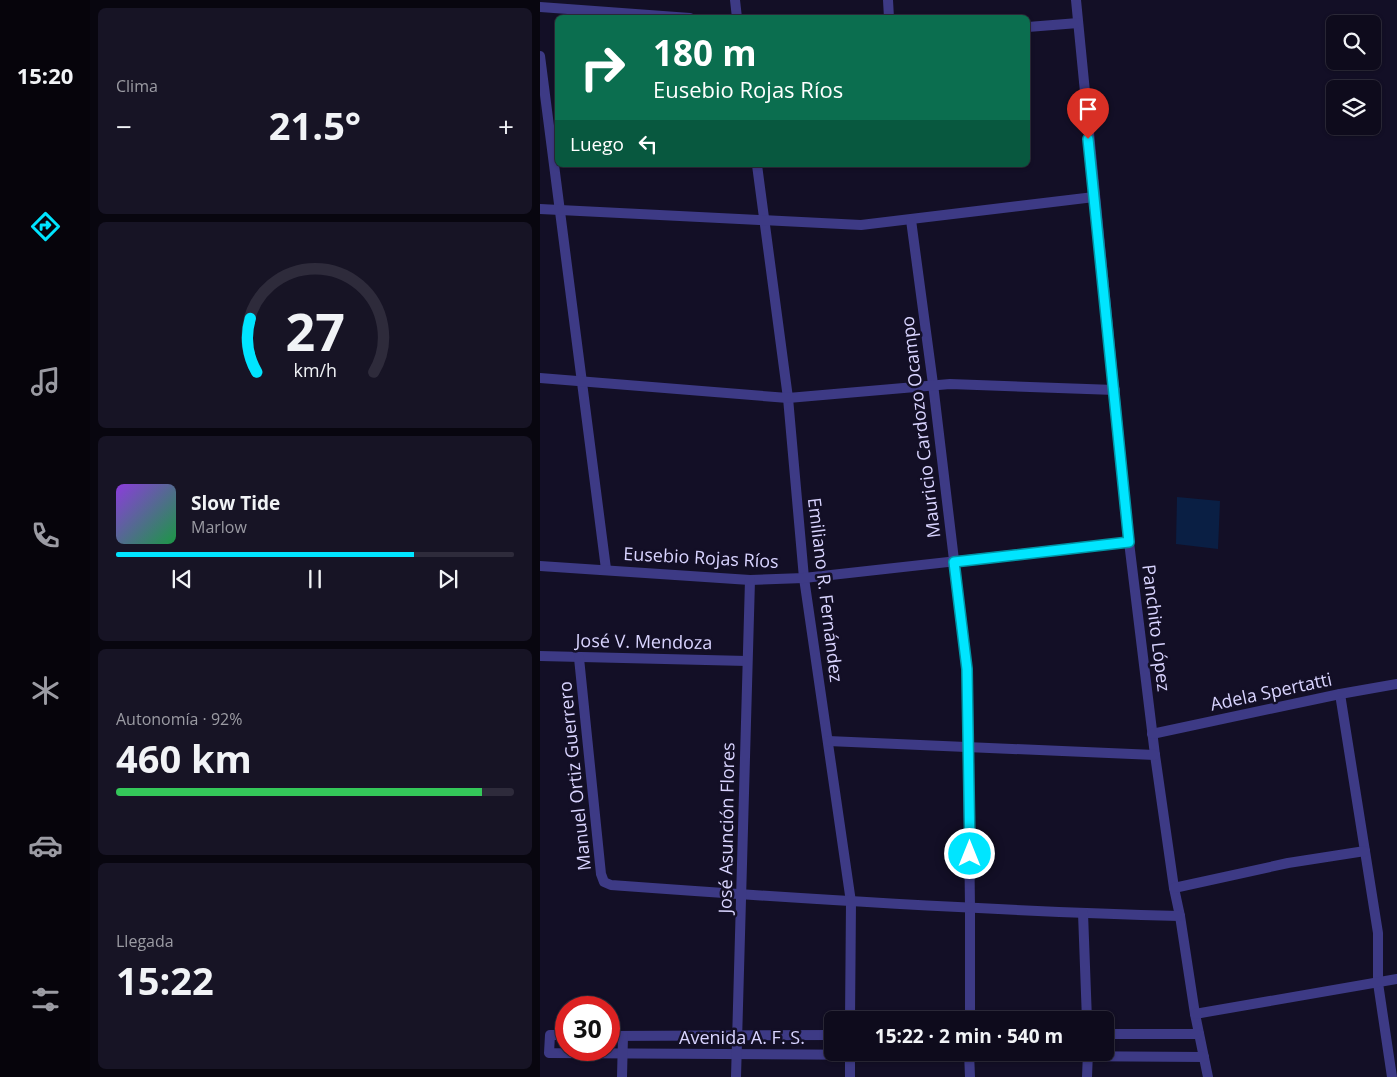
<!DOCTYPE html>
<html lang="es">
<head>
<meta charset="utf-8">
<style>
	:root { --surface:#0e0b1c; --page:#171425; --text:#f1f3f6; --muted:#9b9ba3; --line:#2e2b3b; --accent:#00e5ff }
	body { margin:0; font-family:"Open Sans",sans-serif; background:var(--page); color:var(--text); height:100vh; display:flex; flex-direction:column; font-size:19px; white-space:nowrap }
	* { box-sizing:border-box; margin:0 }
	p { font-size:16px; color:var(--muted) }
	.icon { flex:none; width:28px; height:28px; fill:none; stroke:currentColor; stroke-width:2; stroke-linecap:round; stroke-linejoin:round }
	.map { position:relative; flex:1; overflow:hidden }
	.details { display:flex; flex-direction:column; gap:8px; padding:8px; background:#08060f; width:450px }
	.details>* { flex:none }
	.banner { position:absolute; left:15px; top:15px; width:475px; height:152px; border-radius:8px; box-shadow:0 1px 4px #0004,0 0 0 1px var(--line); background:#0b6e4f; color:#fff; overflow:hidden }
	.fabs { position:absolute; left:786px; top:15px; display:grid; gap:10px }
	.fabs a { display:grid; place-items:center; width:55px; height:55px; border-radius:8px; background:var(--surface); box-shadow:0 1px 4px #0004,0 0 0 1px var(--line); font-size:25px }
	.speed { position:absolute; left:15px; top:996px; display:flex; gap:10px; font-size:25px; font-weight:700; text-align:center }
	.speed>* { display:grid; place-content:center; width:65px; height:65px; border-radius:50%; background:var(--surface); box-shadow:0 1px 4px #0004,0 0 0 1px var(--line); line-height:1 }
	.speed .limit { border:8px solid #d22; background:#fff; color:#111 }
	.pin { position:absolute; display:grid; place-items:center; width:42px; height:42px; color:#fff; margin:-51px -21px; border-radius:50% 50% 50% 0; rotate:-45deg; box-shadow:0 0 5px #0007 }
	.pin .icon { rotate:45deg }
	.me { position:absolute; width:55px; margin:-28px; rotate:0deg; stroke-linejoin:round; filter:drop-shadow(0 0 4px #0008) }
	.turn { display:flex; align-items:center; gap:18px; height:105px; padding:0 15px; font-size:22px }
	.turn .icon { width:65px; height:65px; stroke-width:2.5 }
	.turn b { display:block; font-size:35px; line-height:42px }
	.then { display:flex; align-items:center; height:48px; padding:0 15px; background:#0003; gap:10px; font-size:19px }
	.big { font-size:38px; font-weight:700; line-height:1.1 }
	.details .tile { flex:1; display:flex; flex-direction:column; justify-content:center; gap:8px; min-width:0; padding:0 18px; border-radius:8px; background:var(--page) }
	.details .dial { align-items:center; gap:0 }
	.dial svg { height:130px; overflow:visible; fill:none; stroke:var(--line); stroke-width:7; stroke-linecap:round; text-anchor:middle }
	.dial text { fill:var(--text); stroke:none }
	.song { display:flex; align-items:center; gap:15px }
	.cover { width:60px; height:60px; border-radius:8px; background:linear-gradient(135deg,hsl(270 70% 55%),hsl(140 70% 35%)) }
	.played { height:5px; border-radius:2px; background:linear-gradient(90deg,var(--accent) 75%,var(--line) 75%) }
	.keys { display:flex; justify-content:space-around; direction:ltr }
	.heat { display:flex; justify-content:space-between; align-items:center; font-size:28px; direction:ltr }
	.charge { height:8px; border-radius:4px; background:linear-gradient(90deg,#34c759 92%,var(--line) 0) }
	.trip { position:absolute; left:284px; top:1011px; width:290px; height:50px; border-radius:8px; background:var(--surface); box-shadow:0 1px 4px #0004,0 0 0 1px var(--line); font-weight:700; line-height:50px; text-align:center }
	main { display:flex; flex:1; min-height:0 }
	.tabs { display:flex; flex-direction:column; width:90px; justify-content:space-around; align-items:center; background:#06040b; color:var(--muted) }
	.tabs .icon { width:35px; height:35px }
	.tabs .current { color:var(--accent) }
	.tabs b { font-size:22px; color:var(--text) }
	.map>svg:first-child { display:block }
	.water { fill:#0a1f44 }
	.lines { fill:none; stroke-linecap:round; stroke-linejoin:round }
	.minor { stroke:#3d3a85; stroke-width:10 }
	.route-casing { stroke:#0095a6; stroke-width:12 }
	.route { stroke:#00e5ff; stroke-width:9 }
	.labels { text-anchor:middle; stroke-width:5; stroke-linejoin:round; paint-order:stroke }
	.street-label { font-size:18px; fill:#d9d4ff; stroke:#130f26 }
</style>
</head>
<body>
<main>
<nav class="tabs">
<b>15:20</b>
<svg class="icon current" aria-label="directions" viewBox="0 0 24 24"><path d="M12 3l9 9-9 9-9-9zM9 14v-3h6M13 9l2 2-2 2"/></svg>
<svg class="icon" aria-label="music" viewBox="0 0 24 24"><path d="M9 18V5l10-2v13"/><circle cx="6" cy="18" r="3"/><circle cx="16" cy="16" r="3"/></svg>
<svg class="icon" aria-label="phone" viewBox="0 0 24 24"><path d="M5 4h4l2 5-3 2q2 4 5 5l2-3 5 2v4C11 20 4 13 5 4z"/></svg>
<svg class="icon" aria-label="climate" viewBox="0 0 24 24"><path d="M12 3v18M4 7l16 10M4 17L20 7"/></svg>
<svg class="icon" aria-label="car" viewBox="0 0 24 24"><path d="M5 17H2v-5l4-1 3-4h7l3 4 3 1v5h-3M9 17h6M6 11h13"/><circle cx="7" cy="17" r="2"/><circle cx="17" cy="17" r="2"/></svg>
<svg class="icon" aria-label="filters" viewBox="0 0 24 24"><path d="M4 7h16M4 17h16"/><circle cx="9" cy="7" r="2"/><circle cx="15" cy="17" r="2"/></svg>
</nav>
<section class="details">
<div class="tile"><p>Clima</p>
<div class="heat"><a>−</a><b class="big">21.5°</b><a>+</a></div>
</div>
<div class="tile dial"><svg viewBox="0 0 100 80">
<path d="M14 69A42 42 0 1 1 86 69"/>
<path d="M14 69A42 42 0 0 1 10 36" stroke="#00e5ff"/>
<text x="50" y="56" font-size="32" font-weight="700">27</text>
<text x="50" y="72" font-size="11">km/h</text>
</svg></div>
<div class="tile">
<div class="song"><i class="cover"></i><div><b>Slow Tide</b><p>Marlow</p></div></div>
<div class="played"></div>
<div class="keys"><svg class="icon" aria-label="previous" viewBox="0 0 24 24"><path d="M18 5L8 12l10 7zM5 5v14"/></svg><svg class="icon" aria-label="pause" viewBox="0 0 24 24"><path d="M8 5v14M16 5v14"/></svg><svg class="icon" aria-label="next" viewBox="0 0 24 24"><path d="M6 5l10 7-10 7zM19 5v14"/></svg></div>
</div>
<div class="tile"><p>Autonomía · 92%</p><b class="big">460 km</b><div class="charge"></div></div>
<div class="tile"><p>Llegada</p><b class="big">15:22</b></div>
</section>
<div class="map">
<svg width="857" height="1077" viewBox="0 0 857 1077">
	<rect width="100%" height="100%" fill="#130f26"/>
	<!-- water -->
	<path class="water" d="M637 497 680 501 678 549 636 544Z"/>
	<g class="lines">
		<!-- minor -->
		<g class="minor">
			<path d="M195 0 197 18"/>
			<path d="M348 0 349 18"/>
			<path d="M536 0 589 542 615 755 634 888 640 916 655 1014 668 1077"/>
			<path d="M0 7 150 18"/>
			<path d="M488 27 538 23"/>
			<path d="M0 56 66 569"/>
			<path d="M217 165 248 398 264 578 311 902 310 1020"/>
			<path d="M0 209 321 225 554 197"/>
			<path d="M371 220 393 384 427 669 430 907V1020"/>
			<path d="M0 378 248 398 410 384 575 390"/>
			<path d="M0 566 210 580 264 578 589 542"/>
			<path d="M0 656 207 661"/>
			<path d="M39 658 61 874 64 882 71 885C261 899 450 911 640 916"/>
			<path d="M800 694 838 933V983L852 1077"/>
			<path d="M612 734 800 694 857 684"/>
			<path d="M288 741 615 755"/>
			<path d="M634 888 748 863 825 851"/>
			<path d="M543 913 547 1020"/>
			<path d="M655 1014 857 979"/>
			<path d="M565 1034H659"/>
			<path d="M26 1035H10L9 1053 664 1057"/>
			<path d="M69 1036 292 1035"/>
			<path d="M310 1052V1077"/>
			<path d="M429 1052 430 1077"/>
			<path d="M82 1077 83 1036"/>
			<path d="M196 1077 210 580"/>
			<path d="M547 1077 548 1052"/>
		</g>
	</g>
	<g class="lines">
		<!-- route casing -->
		<g class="route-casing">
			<path id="route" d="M430 854 427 669 414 562 589 542 548 139"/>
		</g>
		<!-- route -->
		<use href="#route" class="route"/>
	</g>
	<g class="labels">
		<!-- street labels -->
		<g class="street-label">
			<text transform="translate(381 427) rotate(-97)" y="6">Mauricio Cardozo Ocampo</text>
			<text transform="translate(161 558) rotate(3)" y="6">Eusebio Rojas Ríos</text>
			<text transform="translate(285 590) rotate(83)" y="6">Emiliano R. Fernández</text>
			<text transform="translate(616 628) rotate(83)" y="6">Panchito López</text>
			<text transform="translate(104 642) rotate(1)" y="6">José V. Mendoza</text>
			<text transform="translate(731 692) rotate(-12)" y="6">Adela Spertatti</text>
			<text transform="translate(35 776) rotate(-96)" y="6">Manuel Ortiz Guerrero</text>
			<text transform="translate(187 828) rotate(-89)" y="6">José Asunción Flores</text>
			<text x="202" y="1044">Avenida A. F. S.</text>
		</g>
	</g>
</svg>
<div class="fabs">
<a><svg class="icon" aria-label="search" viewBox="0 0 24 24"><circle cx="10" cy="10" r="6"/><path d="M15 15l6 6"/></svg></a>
<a><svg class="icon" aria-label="layers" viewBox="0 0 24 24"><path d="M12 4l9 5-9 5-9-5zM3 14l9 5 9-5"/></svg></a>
</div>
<div class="speed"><div class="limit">30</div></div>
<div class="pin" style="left:548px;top:139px;background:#d93025"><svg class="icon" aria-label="arrive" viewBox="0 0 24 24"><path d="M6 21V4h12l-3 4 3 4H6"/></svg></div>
<svg class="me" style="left:430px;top:854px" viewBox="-20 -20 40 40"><circle r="17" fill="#00e5ff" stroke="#fff" stroke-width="3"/><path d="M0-11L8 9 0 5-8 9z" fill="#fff"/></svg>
<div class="trip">15:22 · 2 min · 540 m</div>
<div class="banner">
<div class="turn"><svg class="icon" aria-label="right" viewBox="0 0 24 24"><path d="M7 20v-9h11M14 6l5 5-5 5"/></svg><div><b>180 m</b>Eusebio Rojas Ríos</div></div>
<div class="then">Luego<svg class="icon" aria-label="left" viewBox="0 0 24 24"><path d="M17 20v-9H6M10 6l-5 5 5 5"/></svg></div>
</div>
</div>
</main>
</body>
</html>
